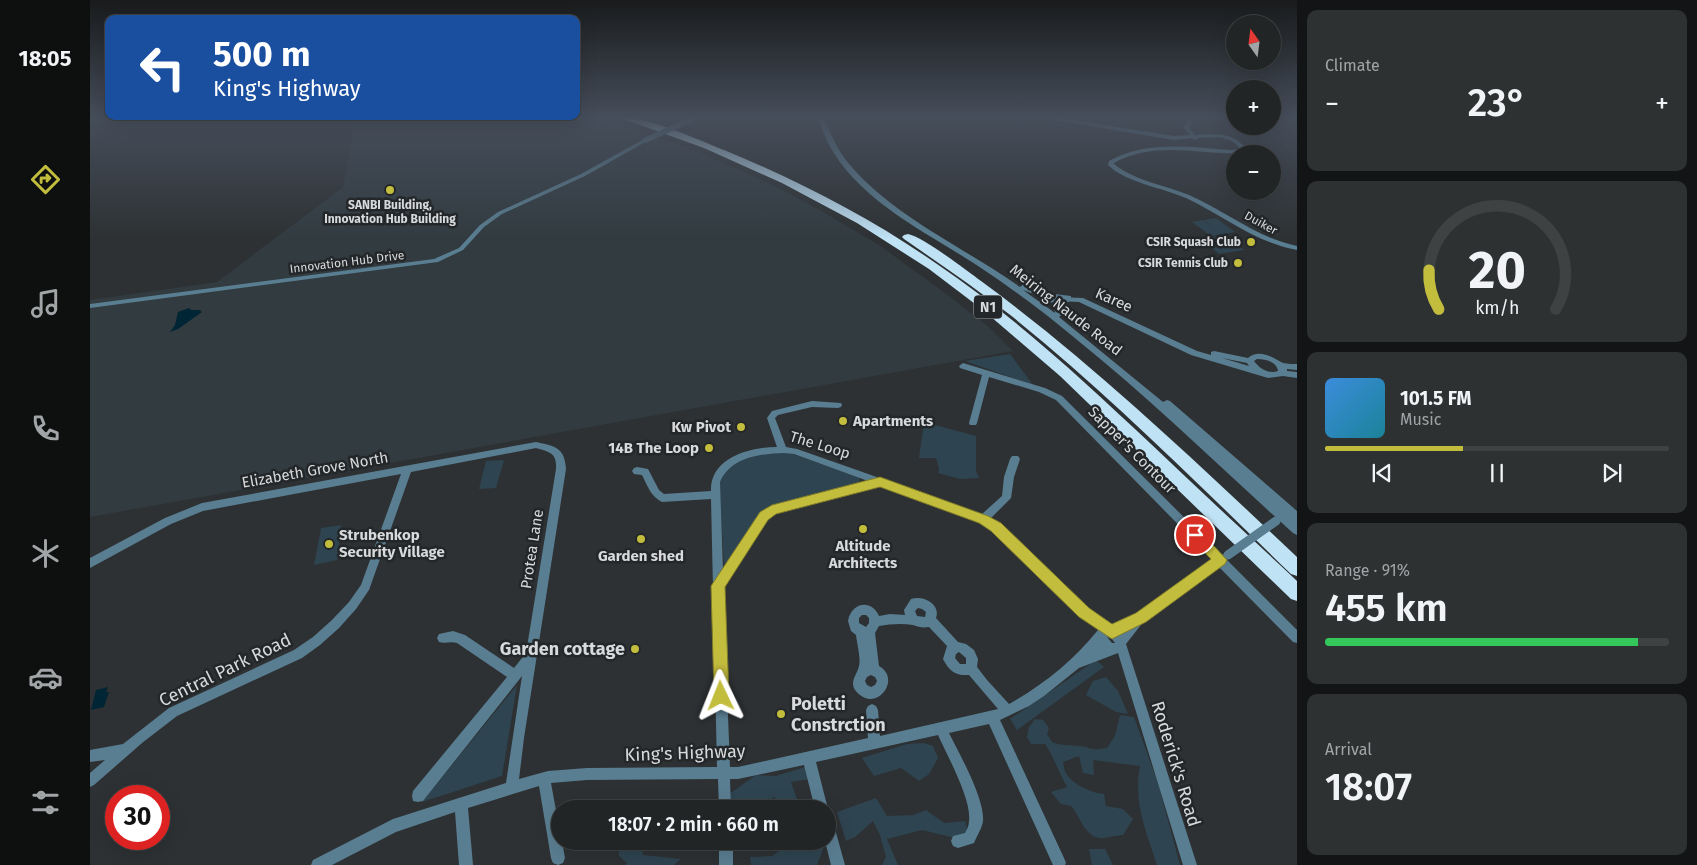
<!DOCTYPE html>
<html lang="en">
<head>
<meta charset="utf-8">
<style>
	:root { --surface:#222526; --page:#2e3132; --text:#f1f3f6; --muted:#a2a5a7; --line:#3f4243; --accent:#c3bd3e }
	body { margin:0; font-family:"Fira Sans",sans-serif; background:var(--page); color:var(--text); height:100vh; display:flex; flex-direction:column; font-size:19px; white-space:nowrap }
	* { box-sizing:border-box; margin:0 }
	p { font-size:16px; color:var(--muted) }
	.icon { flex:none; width:28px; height:28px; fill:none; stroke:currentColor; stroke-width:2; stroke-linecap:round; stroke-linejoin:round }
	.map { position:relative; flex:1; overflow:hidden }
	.panel { display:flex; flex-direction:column; gap:10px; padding:10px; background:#131415; width:400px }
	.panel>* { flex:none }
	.top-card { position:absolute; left:15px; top:15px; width:475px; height:105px; border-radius:10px; box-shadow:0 5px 20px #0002,0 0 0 1px var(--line); background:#1a4fa0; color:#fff; overflow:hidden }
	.needle { width:32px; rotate:346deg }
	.controls { position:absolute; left:1136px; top:15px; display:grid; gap:10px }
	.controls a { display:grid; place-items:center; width:55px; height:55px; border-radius:50%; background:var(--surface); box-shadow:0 5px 20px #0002,0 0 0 1px var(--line); font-size:25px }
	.speed { position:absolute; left:15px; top:785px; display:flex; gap:10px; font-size:25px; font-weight:700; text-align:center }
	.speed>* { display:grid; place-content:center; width:65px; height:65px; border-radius:50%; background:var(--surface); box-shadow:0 5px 20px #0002,0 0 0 1px var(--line); line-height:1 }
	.speed .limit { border:8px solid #d22; background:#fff; color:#111 }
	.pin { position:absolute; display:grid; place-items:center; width:42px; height:42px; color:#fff; margin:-21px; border:2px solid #fff; border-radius:50%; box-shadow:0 1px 5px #0007 }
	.me { position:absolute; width:55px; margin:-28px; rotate:358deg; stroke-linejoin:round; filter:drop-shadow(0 0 4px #0008) }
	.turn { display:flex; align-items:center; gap:18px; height:105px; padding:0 25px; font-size:22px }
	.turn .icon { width:65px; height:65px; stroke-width:2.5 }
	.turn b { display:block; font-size:35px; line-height:42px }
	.big { font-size:38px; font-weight:600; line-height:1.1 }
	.panel .widget { flex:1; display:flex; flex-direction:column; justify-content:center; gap:8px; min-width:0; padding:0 18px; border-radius:10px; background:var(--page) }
	.panel .dial { align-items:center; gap:0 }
	.dial svg { height:130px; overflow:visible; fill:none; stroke:var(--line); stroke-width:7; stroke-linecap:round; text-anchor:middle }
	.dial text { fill:var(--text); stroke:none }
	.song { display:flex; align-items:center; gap:15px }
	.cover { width:60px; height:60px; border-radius:8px; background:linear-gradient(135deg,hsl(210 70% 55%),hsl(190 70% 35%)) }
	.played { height:5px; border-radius:2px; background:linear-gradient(90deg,var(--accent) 40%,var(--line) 40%) }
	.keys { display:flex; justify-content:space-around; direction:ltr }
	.heat { display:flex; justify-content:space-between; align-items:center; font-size:28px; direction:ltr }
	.charge { height:8px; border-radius:4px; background:linear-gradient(90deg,#34c759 91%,var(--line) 0) }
	.trip { position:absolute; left:461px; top:800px; width:285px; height:50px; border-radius:25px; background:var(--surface); box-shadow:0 5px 20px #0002,0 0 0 1px var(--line); font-weight:600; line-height:50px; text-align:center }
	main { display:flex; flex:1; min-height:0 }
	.tabs { display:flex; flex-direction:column; width:90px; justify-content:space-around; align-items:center; background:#0e0f0f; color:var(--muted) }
	.tabs .icon { width:35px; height:35px }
	.tabs .active { color:var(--accent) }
	.tabs b { font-size:22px; color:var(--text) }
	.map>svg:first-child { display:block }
	.built { fill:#313b40 }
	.green { fill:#2e4450 }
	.water { fill:#002535 }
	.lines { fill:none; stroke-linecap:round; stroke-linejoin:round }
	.minor { fill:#5a7e91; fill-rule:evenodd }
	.tertiary { fill:#5a7e91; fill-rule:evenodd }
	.motorway { fill:#c0e2f5; fill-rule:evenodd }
	.minor-bridge-far1 { stroke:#5a7e91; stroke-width:5.5 }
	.minor-bridge { stroke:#5a7e91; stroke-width:9 }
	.route { fill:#c3bd3e; stroke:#7f7b28 }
	.poi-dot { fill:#c3bd3e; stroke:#242729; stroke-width:2 }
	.labels { text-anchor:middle; stroke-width:5; stroke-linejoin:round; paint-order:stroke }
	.far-poi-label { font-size:12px; font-weight:bold; fill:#d7d9db; stroke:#242729; text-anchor:end }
	.far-street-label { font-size:12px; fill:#d7d9db; stroke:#242729 }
	.shield { fill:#242729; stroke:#a1a4a6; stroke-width:1 }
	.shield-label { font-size:14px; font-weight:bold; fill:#d7d9db }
	.street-label { font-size:15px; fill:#d7d9db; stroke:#242729 }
	.poi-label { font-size:15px; font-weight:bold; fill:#d7d9db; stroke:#242729; text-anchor:start }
	.near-poi-label { font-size:18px; font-weight:bold; fill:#d7d9db; stroke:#242729; text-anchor:end }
	.near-street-label { font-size:18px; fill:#d7d9db; stroke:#242729 }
</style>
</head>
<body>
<main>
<nav class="tabs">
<b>18:05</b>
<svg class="icon active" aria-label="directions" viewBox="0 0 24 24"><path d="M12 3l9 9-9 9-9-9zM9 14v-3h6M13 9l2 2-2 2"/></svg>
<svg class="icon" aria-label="music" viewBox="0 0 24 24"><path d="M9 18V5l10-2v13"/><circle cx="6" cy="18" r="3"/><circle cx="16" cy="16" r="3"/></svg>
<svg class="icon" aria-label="phone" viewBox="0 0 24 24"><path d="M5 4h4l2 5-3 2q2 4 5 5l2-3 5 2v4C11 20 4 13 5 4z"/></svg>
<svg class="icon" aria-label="climate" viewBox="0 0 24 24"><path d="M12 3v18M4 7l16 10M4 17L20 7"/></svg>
<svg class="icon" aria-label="car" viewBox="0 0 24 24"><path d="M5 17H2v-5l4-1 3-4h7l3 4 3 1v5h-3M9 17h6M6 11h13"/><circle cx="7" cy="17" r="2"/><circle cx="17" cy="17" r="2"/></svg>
<svg class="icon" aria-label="filters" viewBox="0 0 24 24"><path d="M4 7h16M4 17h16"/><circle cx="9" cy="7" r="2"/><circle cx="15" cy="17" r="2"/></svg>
</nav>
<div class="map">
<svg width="1207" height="865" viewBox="0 0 1207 865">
	<rect width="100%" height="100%" fill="#2d3133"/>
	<!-- built -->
	<path class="built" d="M266 118H507L588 144 677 182 730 210 789 245 862 298 901 329 923 351 0 517V300L127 282 253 187Z"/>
	<!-- green -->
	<g class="green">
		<path d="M1126 218 1145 232 1121 236 1102 222 1113 220 1125 229 1114 220Z"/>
		<path d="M1134 235 1154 250 1129 254 1110 239Z"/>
		<path d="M920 354 943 385 875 361Z"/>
		<path d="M834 422 886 436V471L889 478 870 479 848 473 849 469 846 458H829Z"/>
		<path d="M697 452 769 477 770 483 678 507 669 516 639 560 634 564 629 480C641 454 674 454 697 452Z"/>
		<path d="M414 460 406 488 389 489 396 461Z"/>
		<path d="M251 525 247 560 224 565 231 528Z"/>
		<path d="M1006 660 1014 667 927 730 920 719Z"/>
		<path d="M1016 677 1028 691 1038 714 1026 712 996 695 1003 681Z"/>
		<path d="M427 685 412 776 332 802Z"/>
		<path d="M1030 715 1044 717 1068 783 1090 865H1067C1056 831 1043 803 1050 766L1003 760 1004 775 993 773 989 756 973 762C974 765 974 771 976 773 983 785 1002 793 1014 794L1016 806 1033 809 1043 819 1033 835C1027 835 1013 839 1009 838 994 835 990 816 981 806L971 804 961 792 977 787C969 773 964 757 955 744H941L937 737 939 727 945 719 953 720 959 728 957 734 962 742C972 746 980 745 990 746 1003 748 1001 751 1017 748L1025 736Z"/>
		<path d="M834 743 843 746 848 758 839 774 829 781 811 768 784 776 772 758 817 744Z"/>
		<path d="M715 767 720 779 701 782 709 805 721 809H687L685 797 663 809H637L635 797 666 775 686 776Z"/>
		<path d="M786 798 797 816 823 815 836 810 854 823 875 821 878 833 865 838 832 830 797 839 808 865H792L796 857 790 835 783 821 765 837 756 841 747 812Z"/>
		<path d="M528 841H550L553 855 591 859 584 865H535L537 863 529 856Z"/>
		<path d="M736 841 727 865H661L660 857 683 856C694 844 720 841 736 841Z"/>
		<path d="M999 849H1015L1023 865H1002Z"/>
	</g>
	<!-- water -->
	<g class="water">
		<path d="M99 308 101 310H111L110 311 112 312 88 329 80 332 85 325 88 312Z"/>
		<path d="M18 687 16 692H19L14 707 1 710 6 690Z"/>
	</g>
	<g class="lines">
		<!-- minor -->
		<g class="minor">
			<path d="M961 118H971L1084 136 1100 135 1093 127 1100 118H1104L1099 127 1105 135C1127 134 1141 131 1157 149L1154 152C1141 154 1128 153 1115 152 1084 149 1052 147 1024 163V164C1045 181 1075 185 1099 195 1136 211 1167 238 1207 246V250C1164 242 1134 216 1096 198 1073 188 1035 182 1018 165L1019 161C1056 140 1100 147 1141 150L1150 149C1141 135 1124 137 1108 138L1105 140 1102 138 1084 140 964 120Z"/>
			<path d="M554 139 559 140 495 176 412 214 394 227 373 250 348 262 0 308V304L344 259 369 248 390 225 408 212 491 174Z"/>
			<path d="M968 297 993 298 1107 351 1121 355V352L1124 351 1158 358C1168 349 1181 356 1191 362 1195 364 1202 364 1207 364V370L1197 369V371L1207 372V378L1193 376 1178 378 1101 355 989 302 968 301 947 306 943 304 944 302ZM1132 358 1157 363 1159 366ZM1167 359C1176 359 1187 362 1188 371 1178 374 1170 369 1164 361Z"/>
			<path d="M873 363 955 388 972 396 1131 554 1137 555 1138 558 1137 560 1207 630V643L1203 642 1129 567 1054 621 1036 644 1107 865H1093L1028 653 989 668 954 696 939 706 910 720 974 858 976 863 975 865H963L899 724 859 733C869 753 895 799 893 821 892 828 887 836 884 843L868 848 863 846 861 841 863 836 875 833C877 829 879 826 879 821 882 800 857 755 848 735L726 762 738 809V811V809H725L714 765 648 779H640L641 809H629L628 779 497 780 461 783 470 832V841H472L475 858 473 863 468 865 463 863 461 858 449 786 378 808 383 865H369L365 812 306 832 242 865H221L223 860 303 819 416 783 432 676 333 801 328 802 323 801 322 796 323 791 417 677 367 643C361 641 355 644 349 642L347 638 349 634 363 631 375 635 424 668 436 653 466 469C467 453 460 452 446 448L321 472 279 590 266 609 249 628 230 645 212 658 87 716 52 743 4 785 0 787V773L15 760 0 762V750L33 744 79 708 204 650 223 637 242 620 259 602 271 585 311 474 113 511 81 524 0 568V558L75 518 112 503 446 442C464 446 475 447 476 469L434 738 429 779 458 771 497 768 627 767 621 499 572 502C561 497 557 485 552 475L544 474 542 471 544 468 547 467 558 469 569 490 574 494 621 491C620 458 659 447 687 447L677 418 682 411 722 401 751 403 752 405 751 407 748 408 722 407 688 415 685 418 696 447 707 449 892 514 912 496 914 477 920 459 922 456H928L930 459 924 477 921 498 901 518 912 526 998 608 1021 627 1047 613 1123 560 966 400 949 392 899 377 887 423 886 425H880L879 423 892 375 870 368 869 366ZM694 453 704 454 778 481 675 509 633 570 630 482C641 457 669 454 694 453ZM790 486 891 522 906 532 990 616 1008 630C983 661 953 685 919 704L897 680 887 667 888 659 884 650 876 644 868 642 846 618C851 604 833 595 821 599L814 610 815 615 800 614 789 616C781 598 761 603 758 621L761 631 766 635C767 643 771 659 769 666 767 676 756 684 770 695 789 710 811 678 789 666L785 633 789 626C800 624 812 623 823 625 829 627 832 628 839 627L857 646 853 659C859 671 866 676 879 675L908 709 790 736 788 710 786 706 782 704 778 706 776 710 778 738 648 767H640L633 587 681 515ZM828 608 832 609 836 612 835 617 827 616 825 611ZM772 615H776L779 618V623L776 627 769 623V618ZM1017 637 1022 639 1025 643H1022ZM869 652 876 658V664H870L865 658 866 654ZM781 675 785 677 787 681 785 685 781 687 777 685 775 681 777 677Z"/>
			<path d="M738 822 743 824 745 829 755 865H741L735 841H738Z"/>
			<rect x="629" y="841" width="14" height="24"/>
		</g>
		<!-- tertiary -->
		<path class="tertiary" d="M728 118H734C741 135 748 151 760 165 803 216 875 248 930 287L934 284 956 293 981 296V300L972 306 973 314 969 317 1073 402 1077 400 1080 401 1207 511V535L1203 533C1131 468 1062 400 986 339 954 312 920 287 885 264 834 231 768 200 738 143 734 135 731 126 728 118ZM933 290 952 297 970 300 964 305 965 313Z"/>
		<!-- motorway -->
		<g class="motorway">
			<path d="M531 118C557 116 609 140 634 150 709 181 781 218 847 264 924 316 993 380 1061 444 1109 490 1158 535 1207 581V601L1201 599 970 376 893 310 839 269 767 223 692 183 614 148Z"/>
			<path d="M818 234C833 237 876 270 891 281 1004 364 1105 461 1207 557V576L1201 574C1109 485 1019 394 919 314 885 288 850 264 814 239L812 237 814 235Z"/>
		</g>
		<!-- minor-bridge-far1 -->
		<path class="minor-bridge-far1" d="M556 140 604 118"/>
		<!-- minor-bridge -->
		<path class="minor-bridge" d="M1138 555 1186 521"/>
	</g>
	<!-- sky -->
	<linearGradient id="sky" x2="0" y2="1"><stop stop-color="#191b1c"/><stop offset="0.49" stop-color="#464e5b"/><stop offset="1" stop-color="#464e5b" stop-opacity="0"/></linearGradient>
	<rect width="1207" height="239" fill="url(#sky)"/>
	<!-- route -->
	<path class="route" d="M790 477 898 516 911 523 999 608 1022 624 1046 613 1121 559 1101 539 1099 535 1101 531 1105 529 1110 531 1137 560 1135 564 1056 622 1022 639 989 617 901 531 889 523 790 487 686 514 678 520 635 587 639 696 637 701 631 703 626 701 624 696 621 586 670 512 682 505Z"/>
	<!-- markers -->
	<g class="poi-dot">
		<circle cx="300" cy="190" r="5"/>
		<circle cx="1161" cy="242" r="5"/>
		<circle cx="1148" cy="263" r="5"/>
		<circle cx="753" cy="421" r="5"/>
		<circle cx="651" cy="427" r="5"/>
		<circle cx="619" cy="448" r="5"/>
		<circle cx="773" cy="529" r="5"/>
		<circle cx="551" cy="539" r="5"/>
		<circle cx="239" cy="544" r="5"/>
		<circle cx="545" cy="649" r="5"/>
		<circle cx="691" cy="714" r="5"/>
	</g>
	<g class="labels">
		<!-- far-poi labels -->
		<g class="far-poi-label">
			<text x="300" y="209" text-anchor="middle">SANBI Building,<tspan x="300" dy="14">Innovation Hub Building</tspan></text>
			<text x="1151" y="246">CSIR Squash Club</text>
			<text x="1138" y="267">CSIR Tennis Club</text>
		</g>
		<!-- far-street labels -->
		<g class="far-street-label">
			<text transform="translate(1171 223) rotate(29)" y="4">Duiker</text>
			<text transform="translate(257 262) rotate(-7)" y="4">Innovation Hub Drive</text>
		</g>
		<!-- shield labels -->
		<rect class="shield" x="884" y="295.5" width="28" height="23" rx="4"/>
		<g class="shield-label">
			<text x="898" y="312">N1</text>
		</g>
		<!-- street labels -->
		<g class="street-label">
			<text transform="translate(1024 300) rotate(24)" y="5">Karee</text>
			<text transform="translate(976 310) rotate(38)" y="5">Meiring Naude Road</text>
			<text transform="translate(730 445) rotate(17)" y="5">The Loop</text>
			<text transform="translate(1042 450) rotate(45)" y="5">Sapper's Contour</text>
			<text transform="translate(225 470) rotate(-10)" y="5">Elizabeth Grove North</text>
			<text transform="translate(442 549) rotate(-81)" y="5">Protea Lane</text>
		</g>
		<!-- poi labels -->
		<g class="poi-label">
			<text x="763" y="426">Apartments</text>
			<text x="641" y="432" text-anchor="end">Kw Pivot</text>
			<text x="609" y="453" text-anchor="end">14B The Loop</text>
			<text x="249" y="540">Strubenkop<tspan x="249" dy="17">Security Village</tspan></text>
			<text x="773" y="551" text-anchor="middle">Altitude<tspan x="773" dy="17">Architects</tspan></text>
			<text x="551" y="561" text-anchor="middle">Garden shed</text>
		</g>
		<!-- near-poi labels -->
		<g class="near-poi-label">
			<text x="535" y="655">Garden cottage</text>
			<text x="701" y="710" text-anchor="start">Poletti<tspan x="701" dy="21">Constrction</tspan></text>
		</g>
		<!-- near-street labels -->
		<g class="near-street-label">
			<text transform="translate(135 670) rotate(-26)" y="6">Central Park Road</text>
			<text transform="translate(595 753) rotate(-2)" y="6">King's Highway</text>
			<text transform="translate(1086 764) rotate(73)" y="6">Roderick's Road</text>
		</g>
	</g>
</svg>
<div class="controls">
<a><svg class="needle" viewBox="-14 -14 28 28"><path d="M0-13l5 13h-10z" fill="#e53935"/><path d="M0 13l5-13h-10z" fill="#a2a5a7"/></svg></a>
<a>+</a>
<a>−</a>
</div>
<div class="speed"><div class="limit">30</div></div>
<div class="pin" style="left:1105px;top:535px;background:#d93025"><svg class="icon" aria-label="arrive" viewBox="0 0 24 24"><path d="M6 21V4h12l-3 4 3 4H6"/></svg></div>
<svg class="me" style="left:631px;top:696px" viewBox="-20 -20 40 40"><path d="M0-17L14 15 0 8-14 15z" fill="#c3bd3e" stroke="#fff" stroke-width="4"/></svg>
<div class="trip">18:07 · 2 min · 660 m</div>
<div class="top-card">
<div class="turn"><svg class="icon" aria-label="left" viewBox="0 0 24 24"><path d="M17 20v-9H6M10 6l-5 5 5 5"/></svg><div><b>500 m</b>King's Highway</div></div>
</div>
</div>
<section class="panel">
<div class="widget"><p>Climate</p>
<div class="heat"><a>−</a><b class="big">23°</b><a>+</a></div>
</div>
<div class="widget dial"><svg viewBox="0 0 100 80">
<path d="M14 69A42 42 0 1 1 86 69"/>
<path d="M14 69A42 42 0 0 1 8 45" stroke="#c3bd3e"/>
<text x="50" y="56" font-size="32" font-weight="700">20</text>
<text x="50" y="72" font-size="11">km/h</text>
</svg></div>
<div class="widget">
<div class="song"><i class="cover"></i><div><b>101.5 FM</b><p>Music</p></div></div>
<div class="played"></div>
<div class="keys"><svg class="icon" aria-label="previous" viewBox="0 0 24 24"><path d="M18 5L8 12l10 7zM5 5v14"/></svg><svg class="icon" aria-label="pause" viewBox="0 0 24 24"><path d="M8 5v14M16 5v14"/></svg><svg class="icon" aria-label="next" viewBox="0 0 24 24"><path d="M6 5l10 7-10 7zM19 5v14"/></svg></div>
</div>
<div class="widget"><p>Range · 91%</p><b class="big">455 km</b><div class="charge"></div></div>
<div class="widget"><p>Arrival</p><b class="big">18:07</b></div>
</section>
</main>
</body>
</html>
